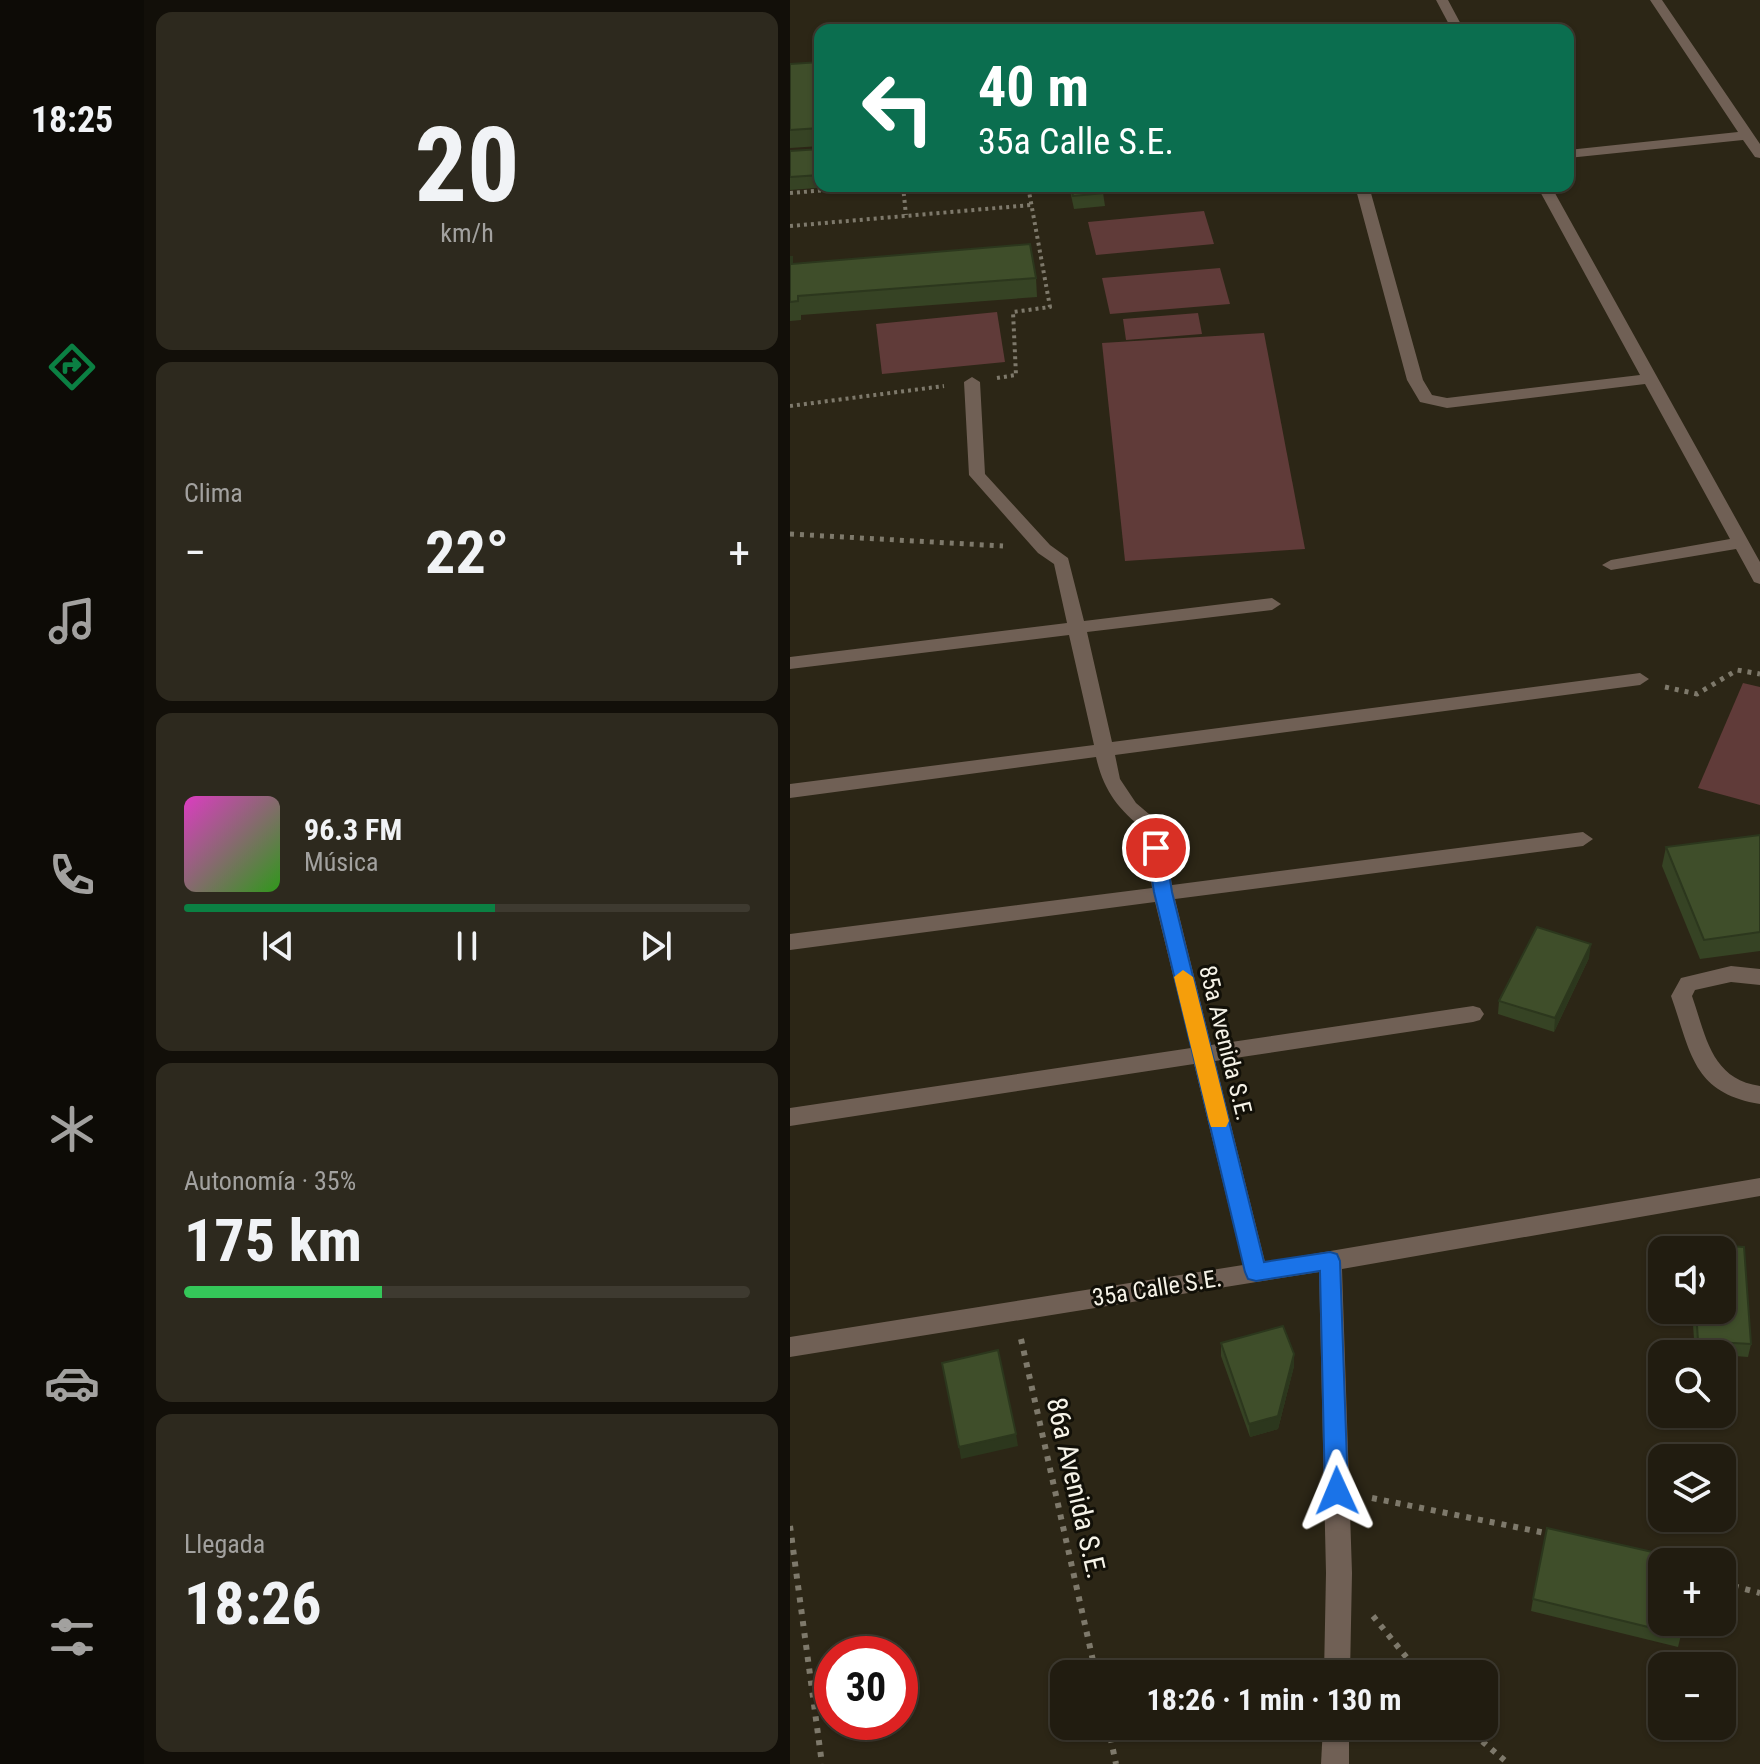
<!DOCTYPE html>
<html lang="es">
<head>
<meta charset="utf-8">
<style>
	:root { --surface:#211c10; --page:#2d291e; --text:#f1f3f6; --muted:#a2a19f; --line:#3e3a30; --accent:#0b8043 }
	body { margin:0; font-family:"Roboto Condensed",sans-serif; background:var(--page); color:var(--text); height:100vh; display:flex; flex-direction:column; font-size:30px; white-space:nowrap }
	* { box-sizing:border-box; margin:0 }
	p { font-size:26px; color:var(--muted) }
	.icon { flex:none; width:44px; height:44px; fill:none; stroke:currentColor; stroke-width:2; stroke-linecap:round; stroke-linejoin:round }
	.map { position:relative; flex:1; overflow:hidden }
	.sheet { display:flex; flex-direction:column; gap:12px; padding:12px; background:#120f09; width:646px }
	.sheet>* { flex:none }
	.banner { position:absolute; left:24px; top:24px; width:760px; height:168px; border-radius:16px; box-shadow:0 2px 6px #0004,0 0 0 2px var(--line); background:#0b6e4f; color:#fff; overflow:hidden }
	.controls { position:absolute; left:858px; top:1236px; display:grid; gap:16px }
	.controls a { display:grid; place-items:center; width:88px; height:88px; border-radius:16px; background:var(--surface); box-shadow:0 2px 6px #0004,0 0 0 2px var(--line); font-size:40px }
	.speed { position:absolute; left:24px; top:1636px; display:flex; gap:16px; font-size:40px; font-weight:700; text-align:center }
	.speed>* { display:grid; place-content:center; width:104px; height:104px; border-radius:50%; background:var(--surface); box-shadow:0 2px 6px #0004,0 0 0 2px var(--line); line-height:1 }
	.speed .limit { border:12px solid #d22; background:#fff; color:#111 }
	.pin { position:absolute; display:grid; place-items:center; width:68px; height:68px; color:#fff; margin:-34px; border:4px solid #fff; border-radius:50%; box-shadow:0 2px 8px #0007 }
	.me { position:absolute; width:88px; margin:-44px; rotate:359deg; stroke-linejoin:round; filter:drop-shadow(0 0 6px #0008) }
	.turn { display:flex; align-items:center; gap:28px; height:168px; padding:0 32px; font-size:36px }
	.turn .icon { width:104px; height:104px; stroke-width:2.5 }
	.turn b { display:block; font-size:56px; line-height:68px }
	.big { font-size:60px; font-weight:700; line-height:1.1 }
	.sheet .card { flex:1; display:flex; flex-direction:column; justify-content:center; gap:12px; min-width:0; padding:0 28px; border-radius:16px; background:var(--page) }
	.sheet .dial { align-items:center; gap:0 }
	.dial b { font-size:104px; line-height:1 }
	.song { display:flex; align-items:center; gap:24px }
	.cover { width:96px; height:96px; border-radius:12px; background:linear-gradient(135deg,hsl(310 70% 55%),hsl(110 70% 35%)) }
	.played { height:8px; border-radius:4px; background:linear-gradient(90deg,var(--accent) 55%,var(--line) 55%) }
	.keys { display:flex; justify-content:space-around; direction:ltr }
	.heat { display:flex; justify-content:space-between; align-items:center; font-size:44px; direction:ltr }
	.charge { height:12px; border-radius:6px; background:linear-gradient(90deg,#34c759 35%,var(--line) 0) }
	.trip { position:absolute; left:260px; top:1660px; width:448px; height:80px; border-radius:16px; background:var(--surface); box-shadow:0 2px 6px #0004,0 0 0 2px var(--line); font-weight:700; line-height:80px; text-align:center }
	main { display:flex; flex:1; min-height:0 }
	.tabs { display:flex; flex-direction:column; width:144px; justify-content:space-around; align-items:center; background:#0d0b06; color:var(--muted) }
	.tabs .icon { width:56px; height:56px }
	.tabs .current { color:var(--accent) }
	.tabs b { font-size:36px; color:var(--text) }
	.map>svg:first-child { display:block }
	.green { fill:#603b39 }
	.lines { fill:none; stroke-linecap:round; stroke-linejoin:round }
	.path-far2 { stroke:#7e796b; stroke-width:4; stroke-dasharray:3 4; stroke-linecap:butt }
	.path-far1 { stroke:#7e796b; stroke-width:5; stroke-dasharray:4 6; stroke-linecap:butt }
	.path { stroke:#7e796b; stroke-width:6; stroke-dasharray:5 7; stroke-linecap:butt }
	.minor { fill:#706055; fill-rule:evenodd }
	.wall { fill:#364324 }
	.shaded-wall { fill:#2c371d }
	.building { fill:#3f4e2a; stroke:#2c371d; stroke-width:2 }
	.route { fill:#1a73e8; stroke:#114b97; stroke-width:2 }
	.slow { fill:#f59e0b }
	.labels { text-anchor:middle; stroke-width:6; stroke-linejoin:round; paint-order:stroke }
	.street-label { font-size:24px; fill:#f6f3e8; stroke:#121008 }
	.near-street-label { font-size:28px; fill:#f6f3e8; stroke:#121008 }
</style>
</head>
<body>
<main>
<nav class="tabs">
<b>18:25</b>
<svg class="icon current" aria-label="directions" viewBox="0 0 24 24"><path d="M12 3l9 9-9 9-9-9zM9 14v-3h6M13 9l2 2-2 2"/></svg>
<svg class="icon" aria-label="music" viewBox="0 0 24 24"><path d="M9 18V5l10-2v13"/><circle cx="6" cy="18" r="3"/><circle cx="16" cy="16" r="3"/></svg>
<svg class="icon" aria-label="phone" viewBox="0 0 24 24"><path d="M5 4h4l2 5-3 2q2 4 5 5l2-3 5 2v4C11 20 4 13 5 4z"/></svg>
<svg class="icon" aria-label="climate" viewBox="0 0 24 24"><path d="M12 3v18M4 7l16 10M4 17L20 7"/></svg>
<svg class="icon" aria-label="car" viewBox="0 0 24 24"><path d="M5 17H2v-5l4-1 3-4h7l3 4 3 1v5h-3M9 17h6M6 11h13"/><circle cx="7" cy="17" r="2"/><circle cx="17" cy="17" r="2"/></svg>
<svg class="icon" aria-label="filters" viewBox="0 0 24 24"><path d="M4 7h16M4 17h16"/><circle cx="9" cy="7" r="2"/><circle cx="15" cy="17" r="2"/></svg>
</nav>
<section class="sheet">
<div class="card dial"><b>20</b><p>km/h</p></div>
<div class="card"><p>Clima</p>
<div class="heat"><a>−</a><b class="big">22°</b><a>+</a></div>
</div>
<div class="card">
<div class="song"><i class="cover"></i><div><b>96.3 FM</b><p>Música</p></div></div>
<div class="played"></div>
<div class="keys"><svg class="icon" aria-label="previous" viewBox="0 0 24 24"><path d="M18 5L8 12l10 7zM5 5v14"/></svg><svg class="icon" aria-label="pause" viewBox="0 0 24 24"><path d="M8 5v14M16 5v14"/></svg><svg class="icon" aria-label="next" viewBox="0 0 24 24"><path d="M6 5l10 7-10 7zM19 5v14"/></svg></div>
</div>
<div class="card"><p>Autonomía · 35%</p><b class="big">175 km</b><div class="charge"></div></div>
<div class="card"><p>Llegada</p><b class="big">18:26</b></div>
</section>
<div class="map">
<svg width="970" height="1764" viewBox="0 0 970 1764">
	<rect width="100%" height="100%" fill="#2c2616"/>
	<!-- green -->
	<g class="green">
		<path d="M414 211 424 244 306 255 298 222Z"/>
		<path d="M430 268 440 304 320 314 312 278Z"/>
		<path d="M207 312 215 362 92 374 86 324Z"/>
		<path d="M408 313 412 334 336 340 333 319Z"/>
		<path d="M474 333 515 549 335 561 312 343Z"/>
		<path d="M953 683 970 687V805L908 788Z"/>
	</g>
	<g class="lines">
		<!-- path-far2 -->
		<g class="path-far2">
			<path d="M113 186 116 215"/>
			<path d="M0 193 87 186"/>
			<path d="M0 226 241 205"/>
			<path d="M207 378 226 375 223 312 260 307 238 186"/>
			<path d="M0 406 154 386"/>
		</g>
		<!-- path-far1 -->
		<g class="path-far1">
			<path d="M0 534 213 546"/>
			<path d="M875 687 907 694 947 670 970 674"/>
		</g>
		<!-- path -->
		<g class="path">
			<path d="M231 1339 306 1674"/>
			<path d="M582 1498 760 1534"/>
			<path d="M0 1526 32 1764"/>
			<path d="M932 1583 970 1593"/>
			<path d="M583 1616 630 1674"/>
			<path d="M318 1726 326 1764"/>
			<path d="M674 1726 719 1764"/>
		</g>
		<!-- minor -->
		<g class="minor">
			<path d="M646 0H658L674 30H662Z"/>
			<path d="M860 0H872L970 144V158L965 157 953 140 778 158V150L948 132Z"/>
			<path d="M565 186H579L633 380 642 395 657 398 850 375 747 186H761L970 562V584L964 582 946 549 821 570 812 565 821 560 940 539 855 384 657 408 630 402 617 380Z"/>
			<path d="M182 377 190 382 195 474 260 545 278 558 294 621 482 598 491 604 482 610 297 632 322 742 850 673 859 679 850 685 325 755 330 779 346 803 373 826 382 885 793 832 803 839 793 846 385 899 421 1045 683 1006 690 1008 694 1014 690 1020 683 1022 425 1061 475 1262 970 1178V1196L552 1269 562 1573 560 1674H534L536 1573 529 1272 0 1357V1337L453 1265 404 1064 0 1126V1108L401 1048 365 902 0 950V934L362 888 354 829C328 810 313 789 306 757L0 798V784L304 745 279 635 0 669V657L277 623 264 564 248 553 179 475 174 382Z"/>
			<path d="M941 966 970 969V985L941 982 905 990 902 996C916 1036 921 1079 970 1086V1104C902 1093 901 1052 881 996L891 978Z"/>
			<path d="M533 1726H559V1764H531Z"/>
		</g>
	</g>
	<!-- wall -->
	<g class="wall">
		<path d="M30 62V146L0 148V64Z"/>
		<path d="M30 149V186H52L0 190V151Z"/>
		<path d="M279 186H312L315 206 284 209Z"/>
		<path d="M0 257 3 263 246 278 247 297 11 315V320L0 321Z"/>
		<path d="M970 835V951L910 959 872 866 876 847Z"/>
		<path d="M799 958 764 1032 708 1014 709 1001Z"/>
		<path d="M902 1244 954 1247 961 1344 958 1357 932 1355V1354H905L902 1310H932V1250H901Z"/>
		<path d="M431 1343 504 1354V1366L488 1429 460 1437 431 1356Z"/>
		<path d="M743 1599 891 1635 888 1647 741 1611Z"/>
	</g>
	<!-- shaded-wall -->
	<g class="shaded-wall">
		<path d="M801 944 799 958 764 1032 765 1018Z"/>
		<path d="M504 1354V1366L488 1429 460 1437 459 1424Z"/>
		<path d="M226 1434 228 1446 171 1459 169 1447Z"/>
	</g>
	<!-- building -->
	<g class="building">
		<path d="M30 62V128L0 130V64Z"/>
		<path d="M30 149V175L0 177V151Z"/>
		<path d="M281 186H312L314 193 283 196Z"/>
		<path d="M240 244 246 278 8 296V301L0 302V257H2V264Z"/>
		<path d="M970 835V932L914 940 876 847Z"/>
		<path d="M747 927 801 944 765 1018 709 1001Z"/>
		<path d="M902 1244 954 1247 961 1344 908 1341 906 1310H932V1250H903Z"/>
		<path d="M493 1326 504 1354 488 1416 459 1424 431 1343Z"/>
		<path d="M208 1350 226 1434 169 1447 152 1363Z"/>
		<path d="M757 1528 902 1561 872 1562V1622H893L891 1635 743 1599Z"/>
	</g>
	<!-- route -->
	<path class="route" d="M366 841 375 848 382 892 474 1262 540 1252 547 1254 550 1261 558 1491 555 1498 547 1501 539 1498 535 1491 530 1271 466 1281 458 1279 455 1272 364 892 357 848Z"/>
	<!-- slow -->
	<path class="slow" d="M393 970 403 977 439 1121 436 1127H421L419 1121 384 977Z"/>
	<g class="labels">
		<!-- street labels -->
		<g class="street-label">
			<text transform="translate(436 1043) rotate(76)" y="8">85a Avenida S.E.</text>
			<text transform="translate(367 1288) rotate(-9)" y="8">35a Calle S.E.</text>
		</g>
		<!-- near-street labels -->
		<g class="near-street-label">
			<text transform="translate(287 1488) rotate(77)" y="10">86a Avenida S.E.</text>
		</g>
	</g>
</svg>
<div class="controls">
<a><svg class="icon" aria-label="sound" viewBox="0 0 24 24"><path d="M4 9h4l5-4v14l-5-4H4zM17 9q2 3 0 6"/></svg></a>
<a><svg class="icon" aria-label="search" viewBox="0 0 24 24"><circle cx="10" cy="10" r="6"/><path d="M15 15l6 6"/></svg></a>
<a><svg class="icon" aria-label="layers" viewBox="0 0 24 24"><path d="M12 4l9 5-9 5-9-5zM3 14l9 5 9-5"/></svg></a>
<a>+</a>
<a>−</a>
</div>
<div class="speed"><div class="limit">30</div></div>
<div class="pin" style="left:366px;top:848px;background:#d93025"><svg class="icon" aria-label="arrive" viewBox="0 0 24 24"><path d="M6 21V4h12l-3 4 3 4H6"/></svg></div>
<svg class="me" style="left:547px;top:1491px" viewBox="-20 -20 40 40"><path d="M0-17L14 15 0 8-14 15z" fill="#1a73e8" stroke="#fff" stroke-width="4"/></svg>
<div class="trip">18:26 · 1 min · 130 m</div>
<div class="banner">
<div class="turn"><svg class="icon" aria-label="left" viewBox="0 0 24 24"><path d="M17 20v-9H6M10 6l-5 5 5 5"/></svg><div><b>40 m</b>35a Calle S.E.</div></div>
</div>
</div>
</main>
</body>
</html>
